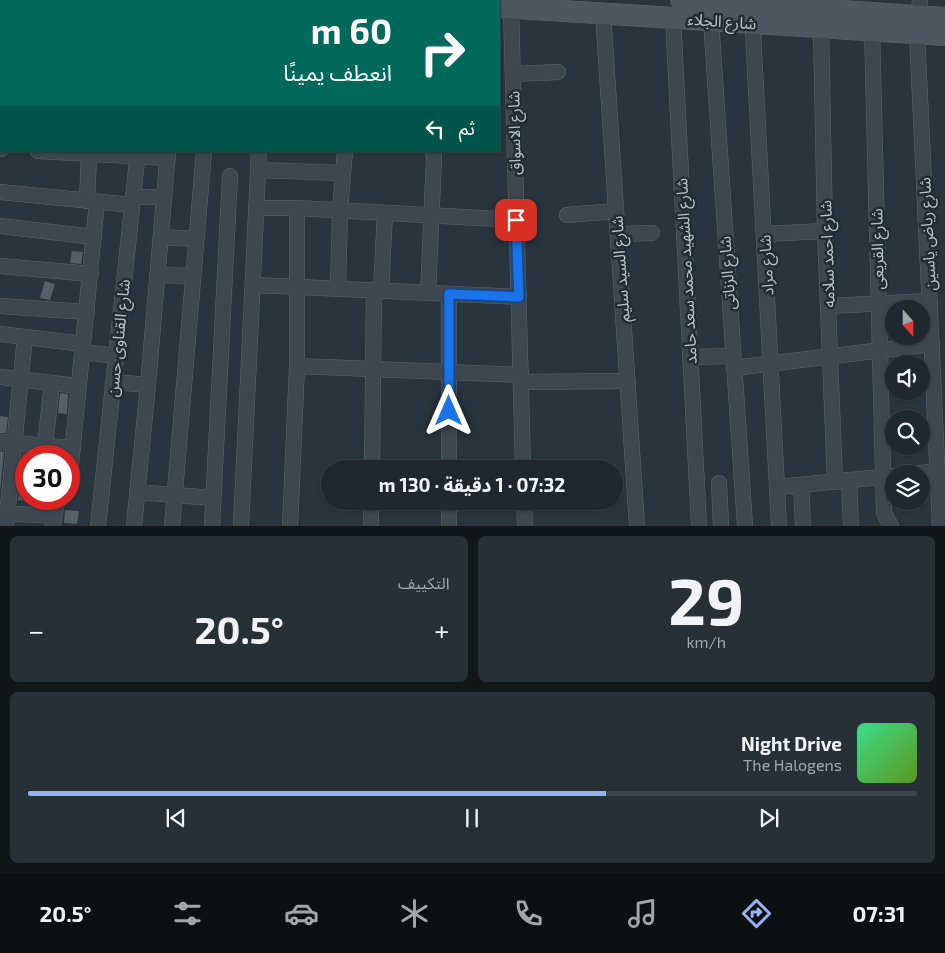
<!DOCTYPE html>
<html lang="ar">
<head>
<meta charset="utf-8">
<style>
	:root { --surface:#1f282e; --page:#273036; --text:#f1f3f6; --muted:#a1a6aa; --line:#3c444a; --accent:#95b2f1 }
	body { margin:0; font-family:"Exo 2","Noto Sans Arabic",sans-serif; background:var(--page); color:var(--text); direction:rtl; height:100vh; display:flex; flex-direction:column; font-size:19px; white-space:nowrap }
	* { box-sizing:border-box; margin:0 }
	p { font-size:16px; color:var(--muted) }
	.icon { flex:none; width:28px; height:28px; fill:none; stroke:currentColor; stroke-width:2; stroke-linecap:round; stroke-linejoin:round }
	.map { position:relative; height:526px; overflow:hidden; direction:ltr }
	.drawer { display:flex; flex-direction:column; gap:10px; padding:10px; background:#111619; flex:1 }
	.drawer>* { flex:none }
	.guide { position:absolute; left:0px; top:0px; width:500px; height:152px; box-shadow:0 1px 4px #0004,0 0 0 1px var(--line); direction:rtl; background:#00695c; color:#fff; overflow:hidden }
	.needle { width:32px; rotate:159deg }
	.tools { position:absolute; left:885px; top:300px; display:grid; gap:10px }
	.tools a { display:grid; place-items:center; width:45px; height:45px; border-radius:50%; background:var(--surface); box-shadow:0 1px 4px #0004,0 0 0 1px var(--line); font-size:25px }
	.speed { position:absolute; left:15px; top:445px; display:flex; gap:10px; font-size:25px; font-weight:700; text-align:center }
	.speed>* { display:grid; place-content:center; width:65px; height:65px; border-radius:50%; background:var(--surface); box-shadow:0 1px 4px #0004,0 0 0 1px var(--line); line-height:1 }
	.speed .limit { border:8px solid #d22; background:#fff; color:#111 }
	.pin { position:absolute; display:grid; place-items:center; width:42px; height:42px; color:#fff; margin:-21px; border-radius:10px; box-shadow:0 2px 8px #0006 }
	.me { position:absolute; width:55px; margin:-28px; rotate:0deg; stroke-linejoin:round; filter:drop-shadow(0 0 4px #0008) }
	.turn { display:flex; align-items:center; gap:18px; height:105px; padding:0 25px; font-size:22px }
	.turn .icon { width:65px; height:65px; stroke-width:2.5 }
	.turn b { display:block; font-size:35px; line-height:42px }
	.then { display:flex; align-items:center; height:48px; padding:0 25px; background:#0003; gap:10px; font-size:19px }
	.big { font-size:38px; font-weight:700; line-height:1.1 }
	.drawer .widget { flex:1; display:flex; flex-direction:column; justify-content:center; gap:8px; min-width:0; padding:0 18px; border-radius:8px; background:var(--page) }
	.drawer .dial { align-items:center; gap:0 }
	.dial b { font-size:65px; line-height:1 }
	.song { display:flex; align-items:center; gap:15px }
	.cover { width:60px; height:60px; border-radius:8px; background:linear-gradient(135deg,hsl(150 70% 55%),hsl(90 70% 35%)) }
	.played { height:5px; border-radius:2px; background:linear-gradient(90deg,var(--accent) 65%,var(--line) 65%) }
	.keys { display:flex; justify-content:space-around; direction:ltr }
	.heat { display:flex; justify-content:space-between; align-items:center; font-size:28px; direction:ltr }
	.drawer .tiles { flex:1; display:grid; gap:10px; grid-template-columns:1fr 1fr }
	.widget:last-child { grid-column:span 2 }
	.trip { position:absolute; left:321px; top:460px; width:302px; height:50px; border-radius:25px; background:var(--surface); box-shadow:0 1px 4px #0004,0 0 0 1px var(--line); font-weight:700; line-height:50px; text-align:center; direction:rtl }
	.menu { display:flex; height:80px; justify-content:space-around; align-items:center; background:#0c1012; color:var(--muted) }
	.menu .icon { width:35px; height:35px }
	.menu .current { color:var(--accent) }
	.menu b { font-size:22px; color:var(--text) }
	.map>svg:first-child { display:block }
	.building { fill:#536069 }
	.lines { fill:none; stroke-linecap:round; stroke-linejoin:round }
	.minor-casing { stroke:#5b656c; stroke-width:16 }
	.secondary-casing { stroke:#5b656c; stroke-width:22 }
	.minor { stroke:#3d474f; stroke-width:15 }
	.secondary { stroke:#4c5761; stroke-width:21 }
	.route-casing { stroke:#114b97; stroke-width:12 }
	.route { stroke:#1a73e8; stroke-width:9 }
	.labels { text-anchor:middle; stroke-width:5; stroke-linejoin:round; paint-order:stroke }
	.street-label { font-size:16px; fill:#bac2c9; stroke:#222c34 }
</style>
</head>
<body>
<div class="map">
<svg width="945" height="526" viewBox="0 0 945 526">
	<rect width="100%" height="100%" fill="#29353e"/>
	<!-- building -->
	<g class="building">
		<path d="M72 251 83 252 81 264 70 263Z"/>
		<path d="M45 281 55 284 50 300 40 298Z"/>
		<path d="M60 393 68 394 67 414 58 413Z"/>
		<path d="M0 416 8 417 6 433H0Z"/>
		<path d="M0 451 4 452 0 492Z"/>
		<path d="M23 453 26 454V501L18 500Z"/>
		<path d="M65 510 79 511 77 524 64 523Z"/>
	</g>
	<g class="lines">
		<!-- minor casing -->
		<g class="minor-casing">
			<g id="minor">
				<path d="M920 0 917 33 940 526"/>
				<path d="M65 1V0"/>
				<path d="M154 1V0"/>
				<path d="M181 1V0"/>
				<path d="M216 1V0"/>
				<path d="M267 1V0"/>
				<path d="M357 1V0"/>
				<path d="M511 7 523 469"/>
				<path d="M603 13 637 526"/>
				<path d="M752 13 779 526"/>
				<path d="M673 17 699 526"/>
				<path d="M711 20 745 526"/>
				<path d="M821 27 825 231 835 482"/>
				<path d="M872 30 884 513 891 526"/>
				<path d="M0 36H1"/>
				<path d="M513 74 558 72"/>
				<path d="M0 75H1"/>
				<path d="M0 112H1"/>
				<path d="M0 149H1"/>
				<path d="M38 151 168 158"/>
				<path d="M258 170 343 173"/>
				<path d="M0 192 132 205"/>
				<path d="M133 197H164"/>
				<path d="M87 201 89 155"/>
				<path d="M256 208H297L517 220"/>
				<path d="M567 215 616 211"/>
				<path d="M0 226 94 237"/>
				<path d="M618 234 652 233"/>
				<path d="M764 234 825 231"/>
				<path d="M161 237 196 239"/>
				<path d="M0 266 91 274"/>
				<path d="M158 275 193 276"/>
				<path d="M253 285 519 297"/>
				<path d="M338 288 340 211 345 151"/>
				<path d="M381 291 385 213"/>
				<path d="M428 293 434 158 433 151"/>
				<path d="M0 306 87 312"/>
				<path d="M828 306 930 301"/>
				<path d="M0 334 83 344"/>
				<path d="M82 352 117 356"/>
				<path d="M690 357 733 356"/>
				<path d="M297 366 521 375"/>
				<path d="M734 368 932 344"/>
				<path d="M0 377 78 386"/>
				<path d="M114 382 148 385"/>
				<path d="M521 382 628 381"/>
				<path d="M0 442 73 448"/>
				<path d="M45 446 52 383"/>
				<path d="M372 469 374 290"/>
				<path d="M449 469V294"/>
				<path d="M912 474 938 471"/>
				<path d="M69 478 70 474 97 202"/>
				<path d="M849 480 851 526"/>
				<path d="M719 483 721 526"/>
				<path d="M801 485 803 526"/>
				<path d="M778 487 892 476"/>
				<path d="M137 492 213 498"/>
				<path d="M524 501 525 526"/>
				<path d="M0 513 54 516"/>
				<path d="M6 526 25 337"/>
				<path d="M53 526 57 499"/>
				<path d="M98 526 138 151"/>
				<path d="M134 526 148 385 168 151"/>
				<path d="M172 526 204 151"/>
				<path d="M212 526 230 176"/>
				<path d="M241 526 259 151"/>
				<path d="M290 526 297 366V208"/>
				<path d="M371 526V501"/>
				<path d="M449 526V501"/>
			</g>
		</g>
		<!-- secondary casing -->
		<g class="secondary-casing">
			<g id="secondary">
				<path d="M396 0 416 1"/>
				<path d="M681 0 945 18"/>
				<path d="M499 7 945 35"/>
			</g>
		</g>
		<!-- minor -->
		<use href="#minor" class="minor"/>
		<!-- secondary -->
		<use href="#secondary" class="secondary"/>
	</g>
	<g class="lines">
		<!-- route casing -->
		<g class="route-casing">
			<path id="route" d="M449 411V294L519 297 516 220"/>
		</g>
		<!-- route -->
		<use href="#route" class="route"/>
	</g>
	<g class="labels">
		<!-- street labels -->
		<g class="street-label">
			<text transform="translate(722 21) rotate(4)" y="6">شارع الجلاء</text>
			<text transform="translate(514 133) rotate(-91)" y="6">شارع الاسواق</text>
			<text transform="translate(927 234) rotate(-93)" y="6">شارع رياض ياسين</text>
			<text transform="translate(877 249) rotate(-91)" y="6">شارع القريعى</text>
			<text transform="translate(827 254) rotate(-92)" y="6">شارع احمد سلامه</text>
			<text transform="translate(766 265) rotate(-93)" y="6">شارع مراد</text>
			<text transform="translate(620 269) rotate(-94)" y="6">شارع السيد سليم</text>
			<text transform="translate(686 271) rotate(-93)" y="6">شارع الشهيد محمد سعد حامد</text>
			<text transform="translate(727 273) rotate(-94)" y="6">شارع الزناتى</text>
			<text transform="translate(118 338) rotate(-84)" y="6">شارع القناوى حسن</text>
		</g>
	</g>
</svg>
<div class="tools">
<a><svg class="needle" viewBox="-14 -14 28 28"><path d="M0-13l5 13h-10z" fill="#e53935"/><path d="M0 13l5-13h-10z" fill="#a1a6aa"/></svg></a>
<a><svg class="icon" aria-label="sound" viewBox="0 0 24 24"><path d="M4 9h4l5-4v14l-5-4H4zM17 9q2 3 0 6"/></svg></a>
<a><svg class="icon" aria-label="search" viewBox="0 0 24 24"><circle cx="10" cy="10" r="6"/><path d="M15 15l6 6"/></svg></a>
<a><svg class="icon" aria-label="layers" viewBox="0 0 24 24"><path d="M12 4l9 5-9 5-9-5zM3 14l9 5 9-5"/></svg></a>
</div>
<div class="speed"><div class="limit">30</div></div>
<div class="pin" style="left:516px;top:220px;background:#d93025"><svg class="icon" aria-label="arrive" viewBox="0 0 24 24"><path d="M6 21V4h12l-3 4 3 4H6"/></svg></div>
<svg class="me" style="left:449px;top:411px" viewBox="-20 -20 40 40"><path d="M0-17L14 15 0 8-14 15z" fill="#1a73e8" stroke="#fff" stroke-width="4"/></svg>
<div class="trip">07:32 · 1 دقيقة · 130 m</div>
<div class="guide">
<div class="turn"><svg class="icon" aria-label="right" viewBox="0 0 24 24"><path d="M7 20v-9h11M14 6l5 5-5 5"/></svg><div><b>60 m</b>انعطف يمينًا</div></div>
<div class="then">ثم<svg class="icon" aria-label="left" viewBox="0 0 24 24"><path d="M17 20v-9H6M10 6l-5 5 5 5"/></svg></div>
</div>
</div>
<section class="drawer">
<div class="tiles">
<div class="widget dial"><b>29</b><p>km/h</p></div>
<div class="widget"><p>التكييف</p>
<div class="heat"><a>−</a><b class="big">20.5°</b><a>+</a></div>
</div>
<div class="widget">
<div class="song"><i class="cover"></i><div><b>Night Drive</b><p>The Halogens</p></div></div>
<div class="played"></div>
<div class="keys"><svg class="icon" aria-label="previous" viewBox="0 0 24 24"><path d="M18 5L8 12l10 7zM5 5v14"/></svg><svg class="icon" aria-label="pause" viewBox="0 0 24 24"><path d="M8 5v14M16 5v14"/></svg><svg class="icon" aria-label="next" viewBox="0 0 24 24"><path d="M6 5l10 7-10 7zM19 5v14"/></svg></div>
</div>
</div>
</section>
<nav class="menu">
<b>07:31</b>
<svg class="icon current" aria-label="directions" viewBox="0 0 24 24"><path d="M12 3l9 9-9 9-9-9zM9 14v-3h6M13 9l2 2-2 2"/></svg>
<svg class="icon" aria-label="music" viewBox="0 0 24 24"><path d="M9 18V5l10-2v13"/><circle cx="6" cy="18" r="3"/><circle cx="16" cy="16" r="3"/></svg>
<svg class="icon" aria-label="phone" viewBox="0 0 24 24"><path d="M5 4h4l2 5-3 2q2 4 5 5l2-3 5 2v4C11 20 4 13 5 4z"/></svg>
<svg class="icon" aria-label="climate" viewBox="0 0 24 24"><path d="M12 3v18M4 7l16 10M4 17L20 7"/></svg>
<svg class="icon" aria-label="car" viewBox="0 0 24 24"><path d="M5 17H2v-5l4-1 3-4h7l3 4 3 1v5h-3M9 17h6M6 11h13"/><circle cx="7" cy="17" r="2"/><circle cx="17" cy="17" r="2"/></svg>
<svg class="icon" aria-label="filters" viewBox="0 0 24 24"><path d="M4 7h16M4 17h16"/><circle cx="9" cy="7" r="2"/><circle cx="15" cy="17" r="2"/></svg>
<b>20.5°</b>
</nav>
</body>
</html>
